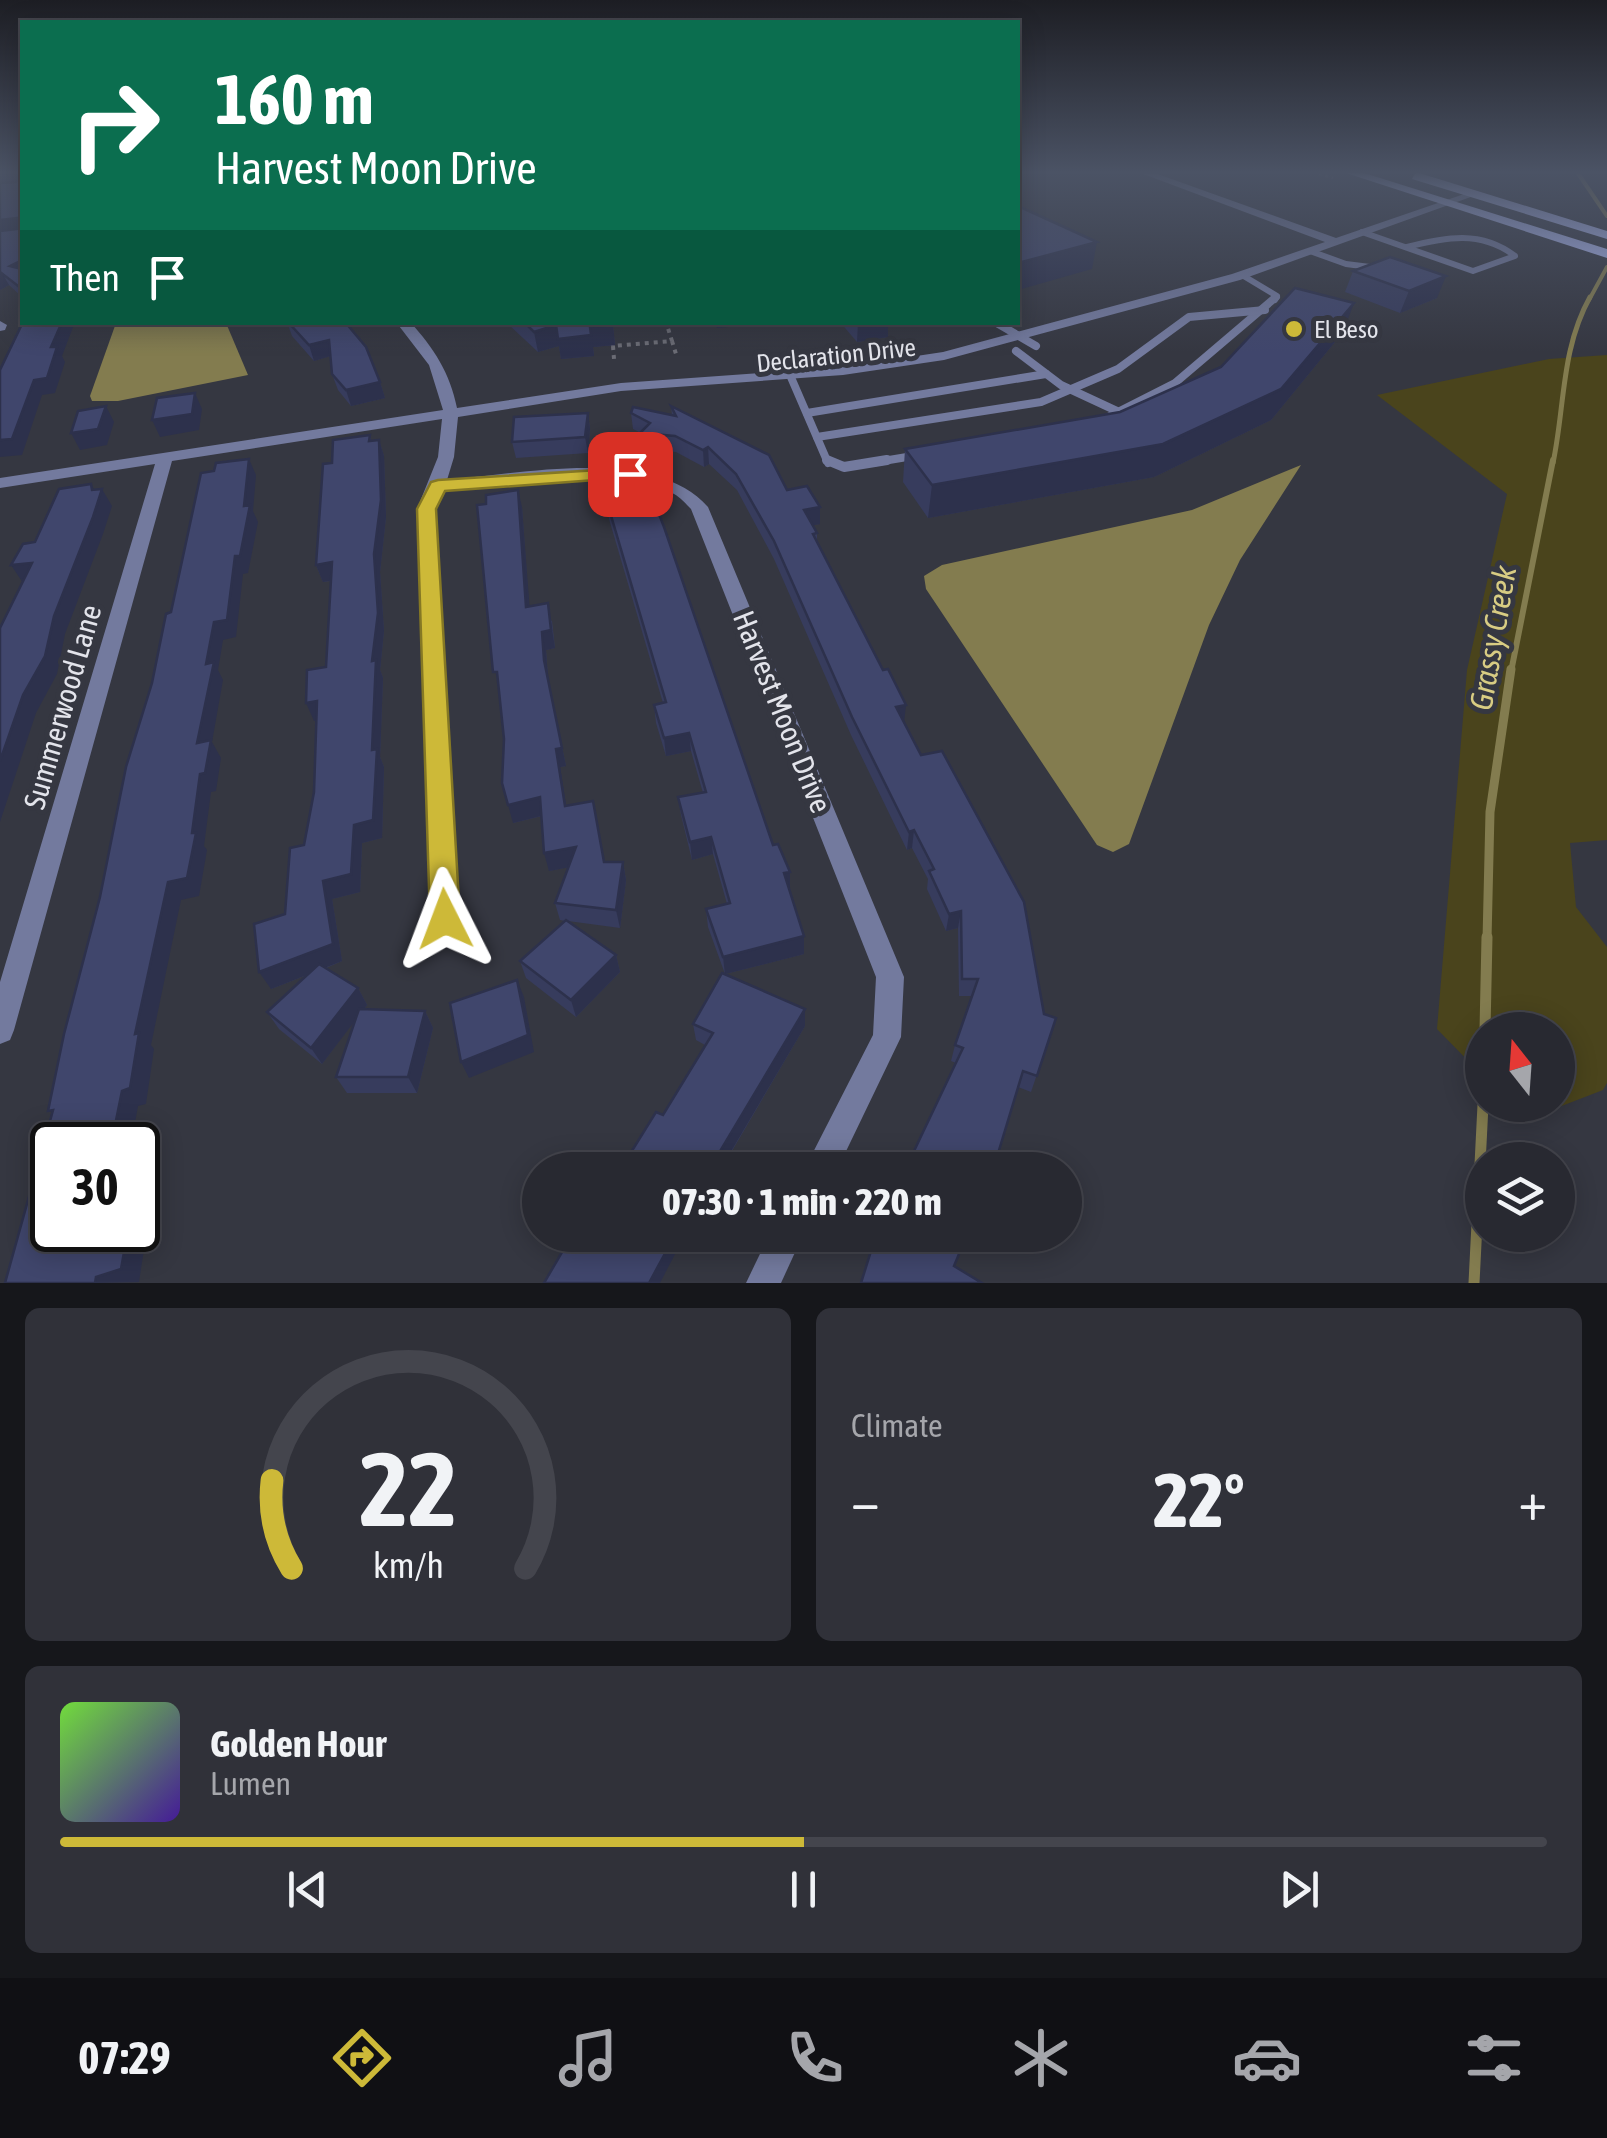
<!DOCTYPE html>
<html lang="en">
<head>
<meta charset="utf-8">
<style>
	:root { --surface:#282931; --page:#303139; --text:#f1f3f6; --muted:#a5a6ab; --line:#44454d; --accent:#cdb938 }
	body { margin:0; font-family:"Asap Condensed",sans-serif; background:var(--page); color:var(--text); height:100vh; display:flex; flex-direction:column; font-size:38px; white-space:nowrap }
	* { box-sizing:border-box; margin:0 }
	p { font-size:32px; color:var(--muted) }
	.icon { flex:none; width:55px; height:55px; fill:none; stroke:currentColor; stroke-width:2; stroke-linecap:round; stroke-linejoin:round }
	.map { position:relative; height:1283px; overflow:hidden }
	.side { display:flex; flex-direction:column; gap:25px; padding:25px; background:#16171b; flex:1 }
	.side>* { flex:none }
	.guide { position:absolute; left:20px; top:20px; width:1000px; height:305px; border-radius:0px; box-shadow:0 5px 25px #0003,0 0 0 2px var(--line); background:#0b6e4f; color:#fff; overflow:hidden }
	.needle { width:65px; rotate:343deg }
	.tools { position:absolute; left:1465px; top:1012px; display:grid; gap:20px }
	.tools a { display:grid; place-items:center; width:110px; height:110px; border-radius:50%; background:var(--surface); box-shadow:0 5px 25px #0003,0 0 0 2px var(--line); font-size:50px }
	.speed { position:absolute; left:30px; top:1122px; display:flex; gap:20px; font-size:50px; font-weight:700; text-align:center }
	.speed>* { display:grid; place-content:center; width:130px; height:130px; border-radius:50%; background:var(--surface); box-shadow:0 5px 25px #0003,0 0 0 2px var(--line); line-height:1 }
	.speed .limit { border:5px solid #111; border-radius:15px; background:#fff; color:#111 }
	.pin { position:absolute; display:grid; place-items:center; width:85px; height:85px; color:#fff; margin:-42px; border-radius:20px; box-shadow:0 5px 15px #0006 }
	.me { position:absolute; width:110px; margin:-55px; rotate:357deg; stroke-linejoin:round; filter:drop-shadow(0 0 8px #0008) }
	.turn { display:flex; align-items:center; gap:35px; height:210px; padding:0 30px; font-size:45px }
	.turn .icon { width:130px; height:130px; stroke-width:2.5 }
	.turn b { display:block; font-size:70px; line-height:85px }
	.then { display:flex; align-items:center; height:95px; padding:0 30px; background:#0003; gap:20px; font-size:38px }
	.big { font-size:75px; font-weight:800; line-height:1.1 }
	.side .tile { flex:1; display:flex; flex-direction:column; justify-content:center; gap:15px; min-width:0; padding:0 35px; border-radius:15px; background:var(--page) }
	.side .dial { align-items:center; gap:0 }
	.dial svg { height:260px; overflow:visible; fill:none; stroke:var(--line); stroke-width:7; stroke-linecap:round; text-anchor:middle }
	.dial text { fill:var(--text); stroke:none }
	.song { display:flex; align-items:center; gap:30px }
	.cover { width:120px; height:120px; border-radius:15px; background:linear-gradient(135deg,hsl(100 70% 55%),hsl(260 70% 35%)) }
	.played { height:10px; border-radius:5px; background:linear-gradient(90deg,var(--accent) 50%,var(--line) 50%) }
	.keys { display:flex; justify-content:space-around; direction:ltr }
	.heat { display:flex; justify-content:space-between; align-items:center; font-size:55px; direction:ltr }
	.side .tiles { flex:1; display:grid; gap:25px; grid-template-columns:1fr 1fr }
	.tile:last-child { grid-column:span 2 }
	.trip { position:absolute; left:522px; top:1152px; width:560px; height:100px; border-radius:50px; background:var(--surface); box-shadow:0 5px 25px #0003,0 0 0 2px var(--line); font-weight:800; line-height:100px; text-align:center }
	.tab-bar { display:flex; height:160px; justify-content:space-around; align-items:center; background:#101014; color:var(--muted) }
	.tab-bar .icon { width:70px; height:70px }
	.tab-bar .selected { color:var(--accent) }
	.tab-bar b { font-size:45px; color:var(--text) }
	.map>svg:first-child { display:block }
	.green { fill:#4a441c }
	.water { fill:#837c4f }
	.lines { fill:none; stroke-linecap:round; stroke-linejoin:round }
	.stream-far4 { stroke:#837c4f; stroke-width:4 }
	.stream-far3 { stroke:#837c4f; stroke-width:5 }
	.stream-far2 { stroke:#837c4f; stroke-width:6 }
	.stream-far1 { stroke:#837c4f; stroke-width:9 }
	.stream { stroke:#837c4f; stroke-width:11 }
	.path-far1 { stroke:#6b6c75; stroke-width:2.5; stroke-dasharray:2.5 4; stroke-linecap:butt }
	.path { stroke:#6b6c75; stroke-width:4; stroke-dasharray:4 5; stroke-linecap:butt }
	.lane-far2 { stroke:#737a9e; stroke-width:6 }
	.lane-far1 { stroke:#737a9e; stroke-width:8 }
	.lane { stroke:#737a9e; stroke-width:10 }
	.street { fill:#737a9e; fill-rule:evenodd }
	.primary { fill:#b1bcf7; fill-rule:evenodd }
	.wall { fill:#373c5d }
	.shaded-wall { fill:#2d314c }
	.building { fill:#40466c; stroke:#2d314c; stroke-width:2.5 }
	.route { fill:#cdb938; stroke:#857824; stroke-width:2.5 }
	.poi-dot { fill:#cdb938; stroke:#353741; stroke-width:4 }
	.labels { text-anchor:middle; stroke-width:10; stroke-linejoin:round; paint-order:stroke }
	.far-poi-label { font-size:25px; fill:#e3e4eb; stroke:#353741; text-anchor:start }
	.far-street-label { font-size:25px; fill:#e3e4eb; stroke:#353741 }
	.street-label { font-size:30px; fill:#e3e4eb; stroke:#353741 }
	.water-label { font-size:32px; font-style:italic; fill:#d8cc83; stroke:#353741 }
</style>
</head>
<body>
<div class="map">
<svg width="1607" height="1283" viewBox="0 0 1607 1283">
	<rect width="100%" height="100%" fill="#353741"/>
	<!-- green -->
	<path class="green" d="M1607 355V840L1570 843 1576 907 1607 947V1083L1603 1090 1559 1107 1554 1105 1558 1030H1482V1075L1437 1029 1467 670 1507 494 1377 395 1549 359Z"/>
	<!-- water -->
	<g class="water">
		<path d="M116 323H226L248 375 118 401H92L90 396Z"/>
		<path d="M1301 465 1240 560 1209 625 1129 844 1113 852 1097 845 926 589 924 576 942 565 1192 510Z"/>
	</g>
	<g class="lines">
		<!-- stream-far4 -->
		<g class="stream-far4">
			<path d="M1577 172 1607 216"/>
			<path d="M1589 300 1607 267"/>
		</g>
		<!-- stream-far3 -->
		<path class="stream-far3" d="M1553 463C1565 406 1561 349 1590 297"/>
		<!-- stream-far2 -->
		<path class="stream-far2" d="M1511 672 1553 460"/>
		<!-- stream-far1 -->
		<path class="stream-far1" d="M1487 940 1490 812 1511 669"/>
		<!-- stream -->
		<g class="stream">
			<path d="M1485 1030 1487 937"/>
			<path d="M1474 1283 1483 1105"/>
		</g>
		<!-- path-far1 -->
		<path class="path-far1" d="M1313 172 1333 178"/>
		<!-- path -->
		<g class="path">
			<path d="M672 341 676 354"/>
			<path d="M612 342 613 346 672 341 666 322"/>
			<path d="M613 346 614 359"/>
		</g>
		<!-- lane-far2 -->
		<g class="lane-far2">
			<path d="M1362 232 1473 271 1515 256C1481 230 1446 237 1407 247"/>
			<path d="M1310 251 1346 264 1378 268"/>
			<path d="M1242 275 1277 296 1275 300"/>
		</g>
		<!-- lane-far1 -->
		<g class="lane-far1">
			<path d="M995 322 1036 346"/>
			<path d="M1016 351 1061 385 1119 412"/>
			<path d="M790 375 828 463"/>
			<path d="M807 413 1046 374"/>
			<path d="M1108 417 1175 383 1276 297"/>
			<path d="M817 437 1041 402 1118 369 1189 317 1265 310"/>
			<path d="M871 463 919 455"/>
		</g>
		<!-- lane -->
		<path class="lane" d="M827 460 844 467 887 460"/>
		<!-- street -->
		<g class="street">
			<path d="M1138 172H1152L1336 238 1470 192 1479 194 1240 280 944 360 843 375 621 391 458 417 454 457 447 480C520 474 654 445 708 507L904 977 901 1037 837 1170H804L873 1035 876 977 691 509C686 504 680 497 674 494 624 463 501 485 443 491L435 509 458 919 454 927 445 930 436 927 432 919 417 509 438 457 442 419 172 461 14 1030 10 1040 0 1044V982L155 464 0 488V478L443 410 429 365 396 322H410C434 348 450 373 457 408L621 383 843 367 943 352 1232 274 1325 242Z"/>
			<path d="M0 321 7 325 5 330 0 331Z"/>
			<path d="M769 1235H803L781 1283H746Z"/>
		</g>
		<!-- primary -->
		<g class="primary">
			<path d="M1343 172H1361L1607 249V258Z"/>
			<path d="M1416 172 1607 231V239L1412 179Z"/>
		</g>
	</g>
	<!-- wall -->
	<g class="wall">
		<path d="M0 172H22V297L9 285 0 290Z"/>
		<path d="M1353 271 1437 298 1400 313 1345 292Z"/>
		<path d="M287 322 380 382 385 398 351 406 338 390 332 374 330 356 314 361 292 336Z"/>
		<path d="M506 322H610L613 325 615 345 593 347 594 356 561 359 559 346 538 352Z"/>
		<path d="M840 322H888V337L857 342Z"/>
		<path d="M1343 332 1271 420 1154 477 928 518 903 482 905 449 1120 412Z"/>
		<path d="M671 406 787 490 820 507V524L813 525 817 533V543L1044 1014 1056 1018 1031 1092 951 1061 955 1045 972 996H959L958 928 946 931 927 889 928 879 912 848 907 850 851 735 774 559 737 490 709 464 704 467 676 452 642 449 641 433 633 429 631 413 672 415Z"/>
		<path d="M588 413 590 429 588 453 516 458 512 442Z"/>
		<path d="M370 435 371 441 379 440 384 456 386 517 380 572 384 631 380 670 383 678 380 757 384 767 382 838 362 843 360 892 332 899 342 961 326 968 358 988 367 1005 364 1009 425 1011 433 1028 417 1093H347L336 1077 354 1021 322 1064 279 1029 267 1012 307 975 271 989 285 914 304 845 314 792 317 721H314L326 667 331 581 323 582 316 565 332 463Z"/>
		<path d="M607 502 773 845 790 889 789 890 804 954 725 974 708 927 706 909 727 904 713 854 692 860 681 815 678 797 703 793 691 751 666 756 656 723 654 705 663 703 609 519Z"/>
		<path d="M522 507 529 606 552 621 555 648 546 650 548 678 566 766 560 767 566 806 605 862H623L626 880 620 928 568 921 616 955 620 972 576 1017 526 978 520 961 565 921 560 920 555 903 569 867 549 871 542 816 513 823Z"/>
		<path d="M805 1009V1026L722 1168 663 1115 705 1045 696 1040 693 1024Z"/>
	</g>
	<!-- shaded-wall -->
	<g class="shaded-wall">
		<path d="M18 218 22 227 0 234V220Z"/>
		<path d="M1097 242 1092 269 1018 290V263Z"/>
		<path d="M22 260V278L10 266Z"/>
		<path d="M1 271 9 285 0 290V272Z"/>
		<path d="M1446 276 1437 298 1400 313 1409 291Z"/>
		<path d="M1354 303 1343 332 1271 420 1154 477 928 518 932 485 1163 444Z"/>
		<path d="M62 322H75L62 356 65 362 55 393 42 395 22 455 0 457V440L51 347Z"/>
		<path d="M716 322H751V325L717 328Z"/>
		<path d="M858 322H888V337L857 342Z"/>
		<path d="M556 325 590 327 613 325 615 345 593 347 594 356 561 359 559 346 538 352 534 332Z"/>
		<path d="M329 340 334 355 314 361 309 345Z"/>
		<path d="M380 382 385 398 351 406 346 390Z"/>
		<path d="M195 393 202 409 199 430 160 437 152 420Z"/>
		<path d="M106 406 114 422 107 445 80 450 71 433Z"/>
		<path d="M588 413 590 429 588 453 585 437Z"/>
		<path d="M379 440 384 456 386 517 380 572 384 631 380 670 383 678 380 757 384 767 382 838 362 843 360 892 332 899 342 961 271 989 259 972 323 881 354 825 372 750 374 554Z"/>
		<path d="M708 447 709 464 704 467 703 450Z"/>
		<path d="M249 459 256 475 253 511 258 522 248 573 243 574 236 637 223 640 218 670 223 680 212 742 221 758 216 791 211 792 204 846 207 850 199 896 181 900 151 1045 154 1049 146 1104 138 1106 131 1145H111L168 882 192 833 197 743 206 664 214 622 235 556 244 506Z"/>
		<path d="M91 484 99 498 102 489 112 506 103 534 65 634 57 674 36 713 0 822V761L23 695 54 616 92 490Z"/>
		<path d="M518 490 522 507 531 625 526 607Z"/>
		<path d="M820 507V524L804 527V510Z"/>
		<path d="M332 562 339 579 323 582 316 565Z"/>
		<path d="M32 563 23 583 11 565Z"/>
		<path d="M548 603 555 648 546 650 548 678 566 766 560 767 569 824 565 806 544 660 542 632Z"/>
		<path d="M317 701 326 719 314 721 306 703Z"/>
		<path d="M906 705 904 723 896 707Z"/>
		<path d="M689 733 691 751 666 756 664 738Z"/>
		<path d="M540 797 545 815 513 823 508 805Z"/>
		<path d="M914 830 912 848 907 850 909 832Z"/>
		<path d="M711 837 713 854 692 860 690 842Z"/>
		<path d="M576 847 581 865 549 871 544 853Z"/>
		<path d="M623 862 626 880 620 928 616 910Z"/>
		<path d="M790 872V889L784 891V873Z"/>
		<path d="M961 911 958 928 946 931 949 914Z"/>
		<path d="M804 936V954L725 974 723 957Z"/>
		<path d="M616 955 620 972 576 1017 571 1000Z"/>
		<path d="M517 980 524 997 534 1052 469 1078 461 1062Z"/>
		<path d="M358 988 367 1005 322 1064 311 1048Z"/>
		<path d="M805 1009V1026L720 1170 713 1163Z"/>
		<path d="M425 1011 433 1028 417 1093 408 1077Z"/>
		<path d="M138 1191 151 1203 139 1282 95 1283 96 1277 128 1230H138Z"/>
		<path d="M675 1235H685L660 1283H649Z"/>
	</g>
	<!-- building -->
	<g class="building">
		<path d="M9 172H22V260L10 266 22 269V289L0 272V231L18 229V218L0 220V183L16 182 20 173Z"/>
		<path d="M1018 206 1097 242 1018 263Z"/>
		<path d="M1390 257 1446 276 1409 291 1353 271Z"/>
		<path d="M1295 288 1354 303 1281 389 1163 444 932 485 905 449 1120 412 1221 367Z"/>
		<path d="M23 322H62L51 347H57L47 378 34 380 12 439 0 440V370Z"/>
		<path d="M288 322H345L366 347 380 382 346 390 332 374 329 340 309 345Z"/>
		<path d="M524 322H610L613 325 590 327 591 335 558 339 556 325 534 332Z"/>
		<path d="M195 393 192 414 152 420 157 398Z"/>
		<path d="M106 406 98 429 71 433 78 411Z"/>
		<path d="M671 406 769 455 787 490 807 486 820 507 804 510 817 533 813 534 883 670 888 669 906 705 896 707 921 755 942 751 1024 902 1044 1014 1056 1018 1037 1076 1023 1071 993 1170H905L963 1048 955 1045 978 979H962L961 911 949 914 929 871 934 869 914 830 909 832 852 717 774 541 736 474 708 447 703 450 675 436 640 433 650 423 631 413 633 407 676 416Z"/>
		<path d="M588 413 585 437 512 442 514 417Z"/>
		<path d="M370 435 369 441 379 440 381 500 374 554 378 613 372 661 376 660 372 750 377 749 373 820 354 825 351 874 323 881 333 944 259 972 254 924 285 914 290 848 304 845 314 792 317 701 306 703 307 670 326 667 332 562 316 565 323 464 332 463 333 440Z"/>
		<path d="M249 459 244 506 250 505 240 556H235L227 620 214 622 206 664 214 662 197 743 211 740 205 773 200 774 192 833H196L187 878 168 882 135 1034 139 1033 130 1088 122 1091 111 1145H52V1230H128L121 1269 96 1277 95 1283H5L53 1110 48 1111 64 1034 100 897 126 767 152 683 166 614 171 612 201 473 214 471 216 463Z"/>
		<path d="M91 484 92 490 102 489 93 517 54 616 45 656 23 695 0 761V628L32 563 11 565 23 544 35 542 59 489Z"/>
		<path d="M518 490 526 607 548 603 551 630 542 632 544 660 562 748 556 749 565 806 593 801 604 862H623L616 910 555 903 576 847 544 853 540 797 508 805 502 783 504 739 497 672H493L477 505 486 504V495Z"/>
		<path d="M645 496 649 505 655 504 664 527 773 845 778 844 790 872 784 873 804 936 723 957 706 909 730 903 711 837 690 842 678 797 706 792 689 733 664 738 654 705 666 702 607 502Z"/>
		<path d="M566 920 616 955 571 1000 520 961Z"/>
		<path d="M319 964 358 988 311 1048 267 1012Z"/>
		<path d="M722 973 805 1009 713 1163 722 1168 721 1170H620L656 1112 663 1115 713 1033 693 1024Z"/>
		<path d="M517 980 528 1035 461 1062 450 1003Z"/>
		<path d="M359 1009 425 1011 408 1077H336Z"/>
		<path d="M572 1235H675L649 1283H544Z"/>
		<path d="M876 1235H967L954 1266 982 1283H861Z"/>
	</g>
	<!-- sky -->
	<linearGradient id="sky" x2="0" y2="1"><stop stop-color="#1d1e24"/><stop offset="0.49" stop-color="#4b5365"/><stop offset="1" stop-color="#4b5365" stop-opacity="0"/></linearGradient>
	<rect width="1607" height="352" fill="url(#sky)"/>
	<!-- route -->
	<path class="route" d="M630 468 639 474 636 477 445 491 436 509 460 919 455 928 445 932 434 928 430 919 417 509 431 482 438 480Z"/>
	<!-- markers -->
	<circle class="poi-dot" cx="1294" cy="329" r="10"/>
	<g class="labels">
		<!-- far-poi labels -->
		<g class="far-poi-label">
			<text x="1314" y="338">El Beso</text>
		</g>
		<!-- far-street labels -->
		<g class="far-street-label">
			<text transform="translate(836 355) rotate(-6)" y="9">Declaration Drive</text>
		</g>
		<!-- street labels -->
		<g class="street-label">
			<text transform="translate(63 707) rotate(-74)" y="10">Summerwood Lane</text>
			<text transform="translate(782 712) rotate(68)" y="10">Harvest Moon Drive</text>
		</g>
		<!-- water labels -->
		<g class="water-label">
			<text transform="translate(1493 638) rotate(-80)" y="11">Grassy Creek</text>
		</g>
	</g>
</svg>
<div class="tools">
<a><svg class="needle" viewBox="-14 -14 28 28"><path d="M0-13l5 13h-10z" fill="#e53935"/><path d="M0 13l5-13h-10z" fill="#a5a6ab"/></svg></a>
<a><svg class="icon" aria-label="layers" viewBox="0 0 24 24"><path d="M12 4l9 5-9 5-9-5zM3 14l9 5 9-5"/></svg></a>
</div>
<div class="speed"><div class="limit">30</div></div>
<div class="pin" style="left:630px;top:474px;background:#d93025"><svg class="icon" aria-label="arrive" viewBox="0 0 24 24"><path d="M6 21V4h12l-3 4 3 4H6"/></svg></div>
<svg class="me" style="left:445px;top:919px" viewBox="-20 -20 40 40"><path d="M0-17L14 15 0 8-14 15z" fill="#cdb938" stroke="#fff" stroke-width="4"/></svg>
<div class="trip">07:30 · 1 min · 220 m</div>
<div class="guide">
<div class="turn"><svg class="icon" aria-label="right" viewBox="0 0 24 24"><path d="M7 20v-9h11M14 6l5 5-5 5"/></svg><div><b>160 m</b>Harvest Moon Drive</div></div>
<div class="then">Then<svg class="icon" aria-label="arrive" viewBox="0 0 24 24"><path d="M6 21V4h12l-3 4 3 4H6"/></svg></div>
</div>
</div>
<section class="side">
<div class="tiles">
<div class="tile dial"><svg viewBox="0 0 100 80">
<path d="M14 69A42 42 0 1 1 86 69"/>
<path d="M14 69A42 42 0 0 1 8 42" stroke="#cdb938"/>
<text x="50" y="56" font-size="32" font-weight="700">22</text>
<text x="50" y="72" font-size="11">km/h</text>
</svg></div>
<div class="tile"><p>Climate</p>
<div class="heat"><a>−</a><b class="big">22°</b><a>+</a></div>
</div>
<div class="tile">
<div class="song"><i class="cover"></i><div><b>Golden Hour</b><p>Lumen</p></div></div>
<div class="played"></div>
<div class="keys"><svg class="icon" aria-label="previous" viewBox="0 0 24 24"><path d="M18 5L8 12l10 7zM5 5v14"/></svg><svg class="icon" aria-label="pause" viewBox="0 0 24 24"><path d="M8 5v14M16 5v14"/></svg><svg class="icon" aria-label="next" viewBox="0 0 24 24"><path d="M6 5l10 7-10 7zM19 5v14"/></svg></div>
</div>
</div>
</section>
<nav class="tab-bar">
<b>07:29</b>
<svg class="icon selected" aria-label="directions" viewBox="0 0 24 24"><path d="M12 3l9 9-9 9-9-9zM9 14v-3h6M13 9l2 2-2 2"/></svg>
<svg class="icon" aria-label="music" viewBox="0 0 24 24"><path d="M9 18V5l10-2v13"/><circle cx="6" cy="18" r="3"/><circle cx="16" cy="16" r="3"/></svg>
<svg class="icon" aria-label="phone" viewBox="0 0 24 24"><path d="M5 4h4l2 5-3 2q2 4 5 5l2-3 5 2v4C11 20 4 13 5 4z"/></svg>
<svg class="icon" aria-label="climate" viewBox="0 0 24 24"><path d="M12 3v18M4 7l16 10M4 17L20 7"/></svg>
<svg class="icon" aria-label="car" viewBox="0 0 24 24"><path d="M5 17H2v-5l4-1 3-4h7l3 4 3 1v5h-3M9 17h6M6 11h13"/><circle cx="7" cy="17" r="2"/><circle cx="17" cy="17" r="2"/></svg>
<svg class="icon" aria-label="filters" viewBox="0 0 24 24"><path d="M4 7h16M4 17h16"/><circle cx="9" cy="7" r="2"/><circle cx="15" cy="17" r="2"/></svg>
</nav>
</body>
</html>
